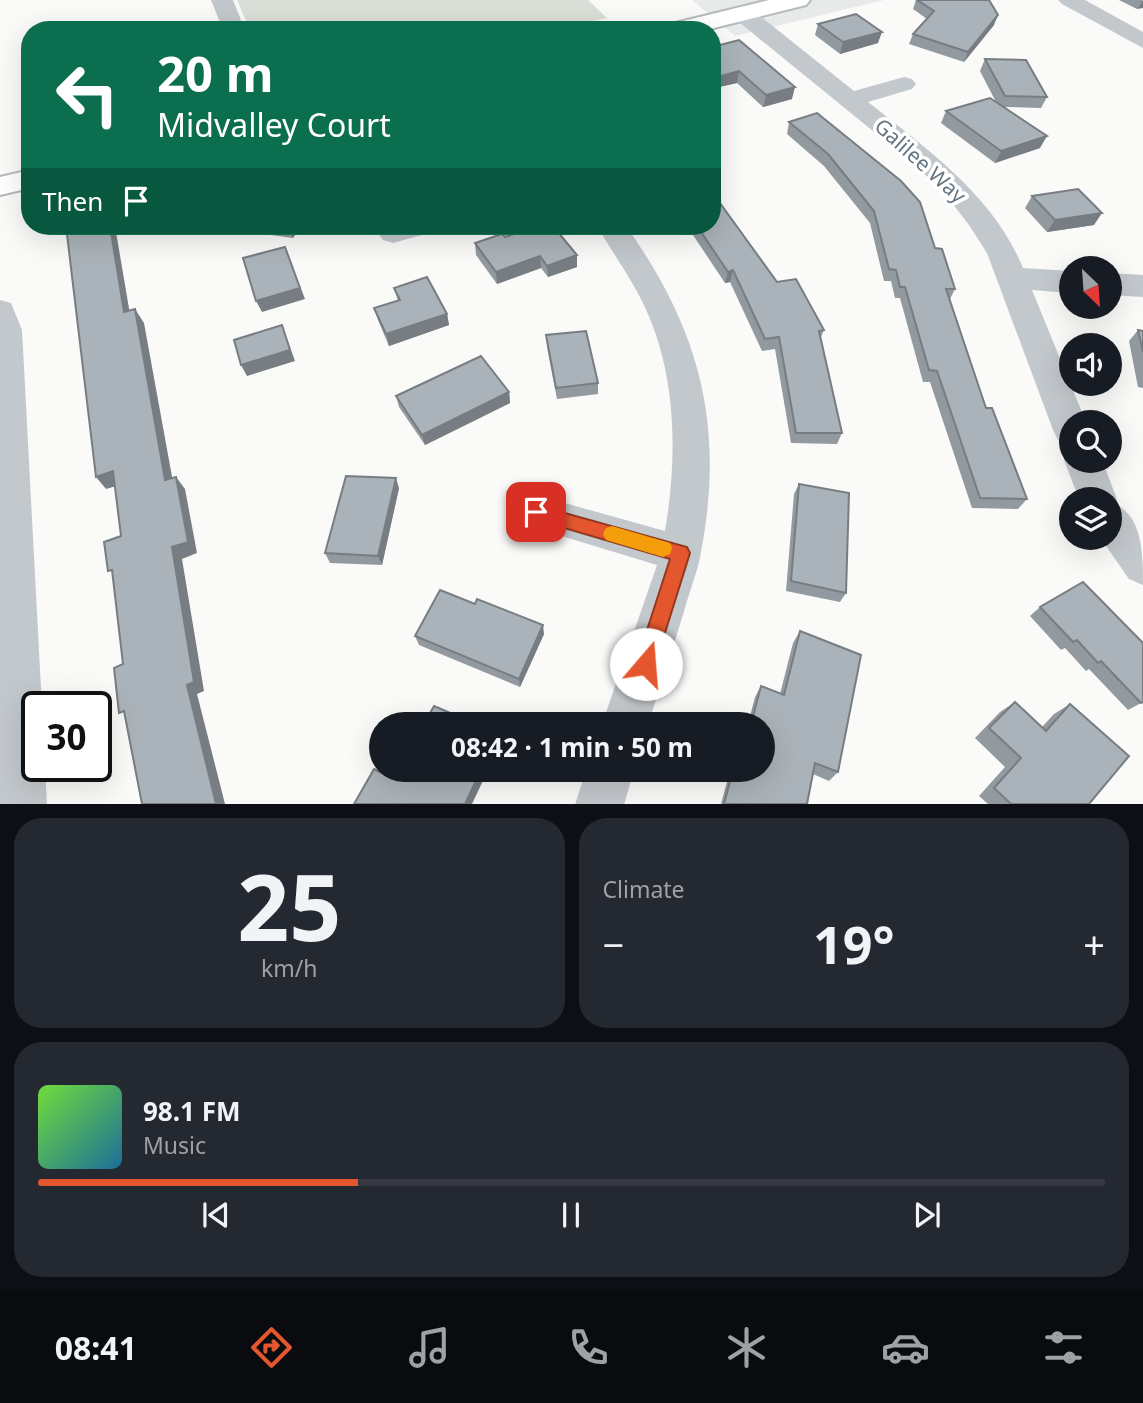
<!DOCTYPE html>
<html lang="en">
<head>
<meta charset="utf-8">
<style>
	:root { --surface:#171b24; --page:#242831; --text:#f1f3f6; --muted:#9ea1a6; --line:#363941; --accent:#e4572e }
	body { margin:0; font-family:"Noto Sans",sans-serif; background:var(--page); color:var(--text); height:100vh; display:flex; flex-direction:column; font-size:26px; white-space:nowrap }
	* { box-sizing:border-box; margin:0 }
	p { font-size:23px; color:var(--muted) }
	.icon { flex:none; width:38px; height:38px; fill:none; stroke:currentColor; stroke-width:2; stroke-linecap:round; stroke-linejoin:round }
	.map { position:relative; height:804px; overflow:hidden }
	.drawer { display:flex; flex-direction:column; gap:14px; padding:14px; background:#0d0f14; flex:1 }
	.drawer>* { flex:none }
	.top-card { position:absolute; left:21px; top:21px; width:700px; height:214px; border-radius:28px; box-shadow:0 7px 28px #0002; background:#0b6e4f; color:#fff; overflow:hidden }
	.needle { width:46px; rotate:155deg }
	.tools { position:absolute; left:1059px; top:256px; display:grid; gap:14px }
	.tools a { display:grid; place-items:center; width:63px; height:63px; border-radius:50%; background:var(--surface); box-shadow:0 7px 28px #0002; font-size:35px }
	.speed { position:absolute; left:21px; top:691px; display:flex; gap:14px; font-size:35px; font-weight:700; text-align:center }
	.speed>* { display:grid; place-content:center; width:91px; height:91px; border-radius:50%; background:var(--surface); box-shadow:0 7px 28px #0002; line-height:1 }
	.speed .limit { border:4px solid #111; border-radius:10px; background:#fff; color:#111 }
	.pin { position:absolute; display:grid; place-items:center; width:60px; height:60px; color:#fff; margin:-30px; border-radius:14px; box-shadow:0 4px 10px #0006 }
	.me { position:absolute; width:77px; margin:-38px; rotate:18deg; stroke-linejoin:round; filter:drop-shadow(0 0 5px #0008) }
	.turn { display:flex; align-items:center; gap:24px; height:147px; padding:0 21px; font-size:32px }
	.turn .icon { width:91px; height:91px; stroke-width:2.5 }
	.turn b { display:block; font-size:49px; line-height:60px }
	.then { display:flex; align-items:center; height:66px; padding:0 21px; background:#0003; gap:14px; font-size:26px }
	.big { font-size:52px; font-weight:700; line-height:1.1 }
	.drawer .tile { flex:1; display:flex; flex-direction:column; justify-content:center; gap:10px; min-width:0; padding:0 24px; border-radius:28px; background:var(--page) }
	.drawer .dial { align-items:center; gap:0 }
	.dial b { font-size:91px; line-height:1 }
	.song { display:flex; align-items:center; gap:21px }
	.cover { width:84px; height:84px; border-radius:10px; background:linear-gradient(135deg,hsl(100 70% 55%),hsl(200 70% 35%)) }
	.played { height:7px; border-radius:4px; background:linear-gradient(90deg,var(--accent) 30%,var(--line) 30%) }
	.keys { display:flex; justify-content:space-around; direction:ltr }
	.heat { display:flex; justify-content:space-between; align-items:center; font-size:38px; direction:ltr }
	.drawer .tiles { flex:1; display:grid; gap:14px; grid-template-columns:1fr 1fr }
	.tile:last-child { grid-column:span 2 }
	.trip { position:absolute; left:369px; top:712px; width:406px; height:70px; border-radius:35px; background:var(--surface); box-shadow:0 7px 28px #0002; font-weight:700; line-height:70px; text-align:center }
	.dock { display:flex; height:112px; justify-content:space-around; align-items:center; background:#090b0e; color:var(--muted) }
	.dock .icon { width:49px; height:49px }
	.dock .on { color:var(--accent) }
	.dock b { font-size:32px; color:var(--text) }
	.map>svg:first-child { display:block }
	.built { fill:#e8e9e9 }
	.green { fill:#dadfd7 }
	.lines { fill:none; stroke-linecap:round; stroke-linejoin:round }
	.primary-casing { stroke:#b5babe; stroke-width:4 }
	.street { fill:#c3c8cc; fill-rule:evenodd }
	.primary { fill:#fff; fill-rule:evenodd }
	.wall { fill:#929a9f }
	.shaded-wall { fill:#777d82 }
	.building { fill:#aab3b9; stroke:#777d82; stroke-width:2 }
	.route { fill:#e4572e; stroke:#94391e; stroke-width:2 }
	.slow { fill:#f59e0b }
	.labels { text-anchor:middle; stroke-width:7; stroke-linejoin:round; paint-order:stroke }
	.street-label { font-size:21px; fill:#657683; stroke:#fff }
</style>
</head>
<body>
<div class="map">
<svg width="1143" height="805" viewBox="0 0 1143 805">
	<rect width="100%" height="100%" fill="#fafaf8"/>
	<!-- built -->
	<path class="built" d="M692 0H884L735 36Z"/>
	<!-- green -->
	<path class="green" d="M237 0H588L607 18 558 30H250Z"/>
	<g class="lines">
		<!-- primary casing -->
		<g class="primary-casing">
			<g id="primary">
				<path d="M769 0H810L806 5 706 30H664L667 25Z"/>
				<path d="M30 170V188L0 195V177Z"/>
			</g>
		</g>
		<!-- street -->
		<g class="street">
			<path d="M211 0H233L245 30H223Z"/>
			<path d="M1058 0H1085L1143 32V48L1062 4Z"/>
			<path d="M742 7 750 8 854 91 904 77 912 79 916 84 912 89 868 102C927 149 994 196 1023 268L1071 271V293L1032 290 1086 422H1071V445L1058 440 1053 430 987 253 969 225 945 194 916 166 734 18 731 13 734 8Z"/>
			<path d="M383 226H433L429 233 393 243 383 240 378 233Z"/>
			<path d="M597 226H626C700 330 725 425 701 552 698 571 690 589 685 608 673 647 661 686 648 724H602L657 565 522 524 517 512 522 500 536 495 665 531C678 454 677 370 641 299 628 274 611 250 597 226Z"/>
			<path d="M1110 273 1143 275V297L1110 295Z"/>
			<path d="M0 300 11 303 22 330 42 707H37V766H45L47 805H0Z"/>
			<path d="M1070 449 1071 460H1102L1117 499 1115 504C1143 517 1143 555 1143 585L1129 579 1100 537H1110V499H1079L1064 460Z"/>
			<path d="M586 770H634L624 805H575Z"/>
		</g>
		<!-- primary -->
		<use href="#primary" class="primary"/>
	</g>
	<!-- wall -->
	<g class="wall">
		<path d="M916 0H989L994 25 964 62 909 44 913 34 927 19 913 9Z"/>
		<path d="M1119 0H1143L1137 9Z"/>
		<path d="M818 24 878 43 840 54 815 35Z"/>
		<path d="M712 47 792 99 763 107 737 83 719 87 712 81Z"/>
		<path d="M985 59 1047 97 1041 108 1005 107 1040 148 995 163 941 123 946 111 996 102 980 71Z"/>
		<path d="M817 113 935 248 955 289 950 299 986 408 1027 499 1018 509 972 508 930 382H923L900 298H895L891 281H884L870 223 824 166 787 134 789 122Z"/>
		<path d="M1032 196 1094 225 1047 232 1025 208Z"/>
		<path d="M246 226H301L293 238 249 232Z"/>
		<path d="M687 226H712L777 282 824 330 820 339 842 433 837 444 791 443 775 349 762 351 730 282 725 283Z"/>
		<path d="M505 237 577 255V267L548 277 541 268 497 284 476 255 475 243Z"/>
		<path d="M394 288 447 314 449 325 389 346 378 320 374 308 398 301Z"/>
		<path d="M1138 330 1143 331V388L1138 387 1129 341Z"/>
		<path d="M546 335 598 383V394L557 399 547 347Z"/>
		<path d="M509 392 510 403 425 445 399 407 396 396Z"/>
		<path d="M799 484 846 593 840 602 786 591 794 494Z"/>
		<path d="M399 488 382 565 330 563 325 553Z"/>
		<path d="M1083 582 1143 702 1128 710 1089 669 1086 671 1065 648 1061 650 1030 616 1040 607Z"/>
		<path d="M800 631 838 772 829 781 813 774 807 804H721L728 778 733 770H763V724H748L755 697 761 686 780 694 793 643Z"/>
		<path d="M544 634 520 687 419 645 415 636Z"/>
		<path d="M1015 702 1042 727 1054 714 1070 704 1089 804H988L979 796 1005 767 975 738 1000 712Z"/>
	</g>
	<!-- shaded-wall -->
	<g class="shaded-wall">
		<path d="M1142 1H1143V8L1137 9Z"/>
		<path d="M998 15 994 25 964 62 968 52Z"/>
		<path d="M882 32 878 43 840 54 843 42Z"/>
		<path d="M739 71 737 83 719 87 721 76Z"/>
		<path d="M795 87 792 99 763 107 766 95Z"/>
		<path d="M1047 136 1040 148 995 163 1001 151Z"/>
		<path d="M1102 213 1094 225 1047 232 1055 220Z"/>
		<path d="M110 226H115L132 326 124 312Z"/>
		<path d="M288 226H301L293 238Z"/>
		<path d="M285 247 305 299 262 312 256 301Z"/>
		<path d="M577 255V267L548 277 547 266Z"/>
		<path d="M540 256 541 268 497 284 496 272Z"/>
		<path d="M733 270 730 282 725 283 728 272Z"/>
		<path d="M135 309 144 323 175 493 165 480Z"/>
		<path d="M447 314 449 325 389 346 386 334Z"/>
		<path d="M282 325 295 361 247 376 241 365Z"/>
		<path d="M509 392 510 403 425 445 422 435Z"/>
		<path d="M113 471 123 484 106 489 96 477Z"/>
		<path d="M176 477 185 489 197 553 182 559 204 691 197 694 225 804H216L187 685 172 547Z"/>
		<path d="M396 478 399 488 382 565 378 556Z"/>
		<path d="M543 625 544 634 520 687 519 679Z"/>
		<path d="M481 770H488L472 804H465Z"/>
	</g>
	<!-- building -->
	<g class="building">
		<path d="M917 0H989L998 15 968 52 913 34 934 11Z"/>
		<path d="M856 14 882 32 843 42 818 24Z"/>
		<path d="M739 40 795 87 766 95 739 71 721 76 712 68V47Z"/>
		<path d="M985 59 1026 60 1047 97 1005 96Z"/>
		<path d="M990 98 1047 136 1001 151 946 111Z"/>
		<path d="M817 113 901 181 920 202 935 248 942 249 955 289H946L986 408H992L1027 499 980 498 937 371 929 370 905 287H900L896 270 889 269 874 211 828 154 789 122Z"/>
		<path d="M1078 189 1102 213 1055 220 1032 196Z"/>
		<path d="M712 192 777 282 796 279 824 330 819 331 842 433H796L779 337 765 339 733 270 728 272 697 226H712Z"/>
		<path d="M66 226H110L124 312 135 309 165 480 176 477 188 542 172 547 194 682 187 685 216 804H142L124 711 119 713 114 668 123 664 112 570 108 571 104 542 121 536 113 471 96 477Z"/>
		<path d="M538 226H553L577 255 547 266 540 256 496 272 475 243 502 234 505 237Z"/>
		<path d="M285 247 300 288 256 301 243 258Z"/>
		<path d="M427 277 447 314 386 334 374 308 400 300 394 288Z"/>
		<path d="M282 325 290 350 241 365 234 340Z"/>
		<path d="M1138 330 1143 331V352Z"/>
		<path d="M586 331 598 383 556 388 546 335Z"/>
		<path d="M481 356 509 392 422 435 396 396Z"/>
		<path d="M346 476 396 478 378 556 325 553Z"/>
		<path d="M799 484 849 493 846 593 791 581Z"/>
		<path d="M1083 582 1143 643V702L1141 703 1101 661 1098 663 1077 640 1073 642 1040 607Z"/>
		<path d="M440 590 475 604 477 599 543 625 519 679 415 636Z"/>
		<path d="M800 631 861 655 838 772 815 763 807 804H724L733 770 739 772V770H763V724H751L761 686 784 695Z"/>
		<path d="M1015 702 1046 731 1070 704 1129 756 1089 804H1011L994 788 1021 758 989 728Z"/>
		<path d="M434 706 476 724H424Z"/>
		<path d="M374 769 396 780 401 770H481L465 804H354Z"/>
	</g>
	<!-- route -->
	<path class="route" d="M536 505 687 547 690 553 653 671 646 674 639 671 636 664 670 559 530 518 527 512 530 507Z"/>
	<!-- slow -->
	<path class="slow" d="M612 526 670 543 672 548 670 554 663 557 606 540 603 534 606 528Z"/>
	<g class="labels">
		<!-- street labels -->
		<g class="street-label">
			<text transform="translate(920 161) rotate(42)" y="7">Galilee Way</text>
		</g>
	</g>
</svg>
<div class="tools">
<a><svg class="needle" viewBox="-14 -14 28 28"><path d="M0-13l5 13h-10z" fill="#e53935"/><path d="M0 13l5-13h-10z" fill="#9ea1a6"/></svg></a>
<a><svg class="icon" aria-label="sound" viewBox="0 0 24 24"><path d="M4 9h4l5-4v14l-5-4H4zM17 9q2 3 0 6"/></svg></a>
<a><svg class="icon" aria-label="search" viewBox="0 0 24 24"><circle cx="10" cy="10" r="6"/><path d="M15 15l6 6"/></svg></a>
<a><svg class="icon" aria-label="layers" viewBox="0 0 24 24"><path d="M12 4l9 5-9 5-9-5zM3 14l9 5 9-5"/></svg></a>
</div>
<div class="speed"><div class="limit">30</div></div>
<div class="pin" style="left:536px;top:512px;background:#d93025"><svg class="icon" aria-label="arrive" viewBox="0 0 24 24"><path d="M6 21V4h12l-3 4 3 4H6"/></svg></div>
<svg class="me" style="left:646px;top:664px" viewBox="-20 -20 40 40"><circle r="19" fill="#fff"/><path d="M0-13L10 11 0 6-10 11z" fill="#e4572e"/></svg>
<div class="trip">08:42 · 1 min · 50 m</div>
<div class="top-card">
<div class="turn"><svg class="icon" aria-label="left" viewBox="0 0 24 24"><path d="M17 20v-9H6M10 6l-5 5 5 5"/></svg><div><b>20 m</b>Midvalley Court</div></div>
<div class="then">Then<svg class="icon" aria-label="arrive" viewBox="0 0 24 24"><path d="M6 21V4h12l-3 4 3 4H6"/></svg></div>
</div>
</div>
<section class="drawer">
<div class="tiles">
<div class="tile dial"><b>25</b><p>km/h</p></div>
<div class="tile"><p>Climate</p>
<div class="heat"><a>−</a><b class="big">19°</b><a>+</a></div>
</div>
<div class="tile">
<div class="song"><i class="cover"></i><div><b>98.1 FM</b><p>Music</p></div></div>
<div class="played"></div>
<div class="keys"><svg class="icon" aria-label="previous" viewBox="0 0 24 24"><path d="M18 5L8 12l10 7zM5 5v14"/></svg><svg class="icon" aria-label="pause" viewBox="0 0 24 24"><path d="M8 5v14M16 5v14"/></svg><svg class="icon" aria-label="next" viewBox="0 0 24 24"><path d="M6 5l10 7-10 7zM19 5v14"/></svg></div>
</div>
</div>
</section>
<nav class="dock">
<b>08:41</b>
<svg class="icon on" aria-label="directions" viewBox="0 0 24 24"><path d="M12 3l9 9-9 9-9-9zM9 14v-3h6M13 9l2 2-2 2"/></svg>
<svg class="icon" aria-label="music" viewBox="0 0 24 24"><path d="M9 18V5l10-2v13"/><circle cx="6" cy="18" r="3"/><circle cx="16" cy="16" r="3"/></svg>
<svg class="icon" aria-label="phone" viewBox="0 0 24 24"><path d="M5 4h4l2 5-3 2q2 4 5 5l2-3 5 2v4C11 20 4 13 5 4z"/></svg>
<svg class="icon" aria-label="climate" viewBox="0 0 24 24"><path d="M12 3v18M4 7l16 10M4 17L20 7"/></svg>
<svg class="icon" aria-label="car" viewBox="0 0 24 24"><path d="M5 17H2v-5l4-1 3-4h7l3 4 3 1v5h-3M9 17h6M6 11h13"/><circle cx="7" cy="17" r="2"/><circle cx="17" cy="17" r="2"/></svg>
<svg class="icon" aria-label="filters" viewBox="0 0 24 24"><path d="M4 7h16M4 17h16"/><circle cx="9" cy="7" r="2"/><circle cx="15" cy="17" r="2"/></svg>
</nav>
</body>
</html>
